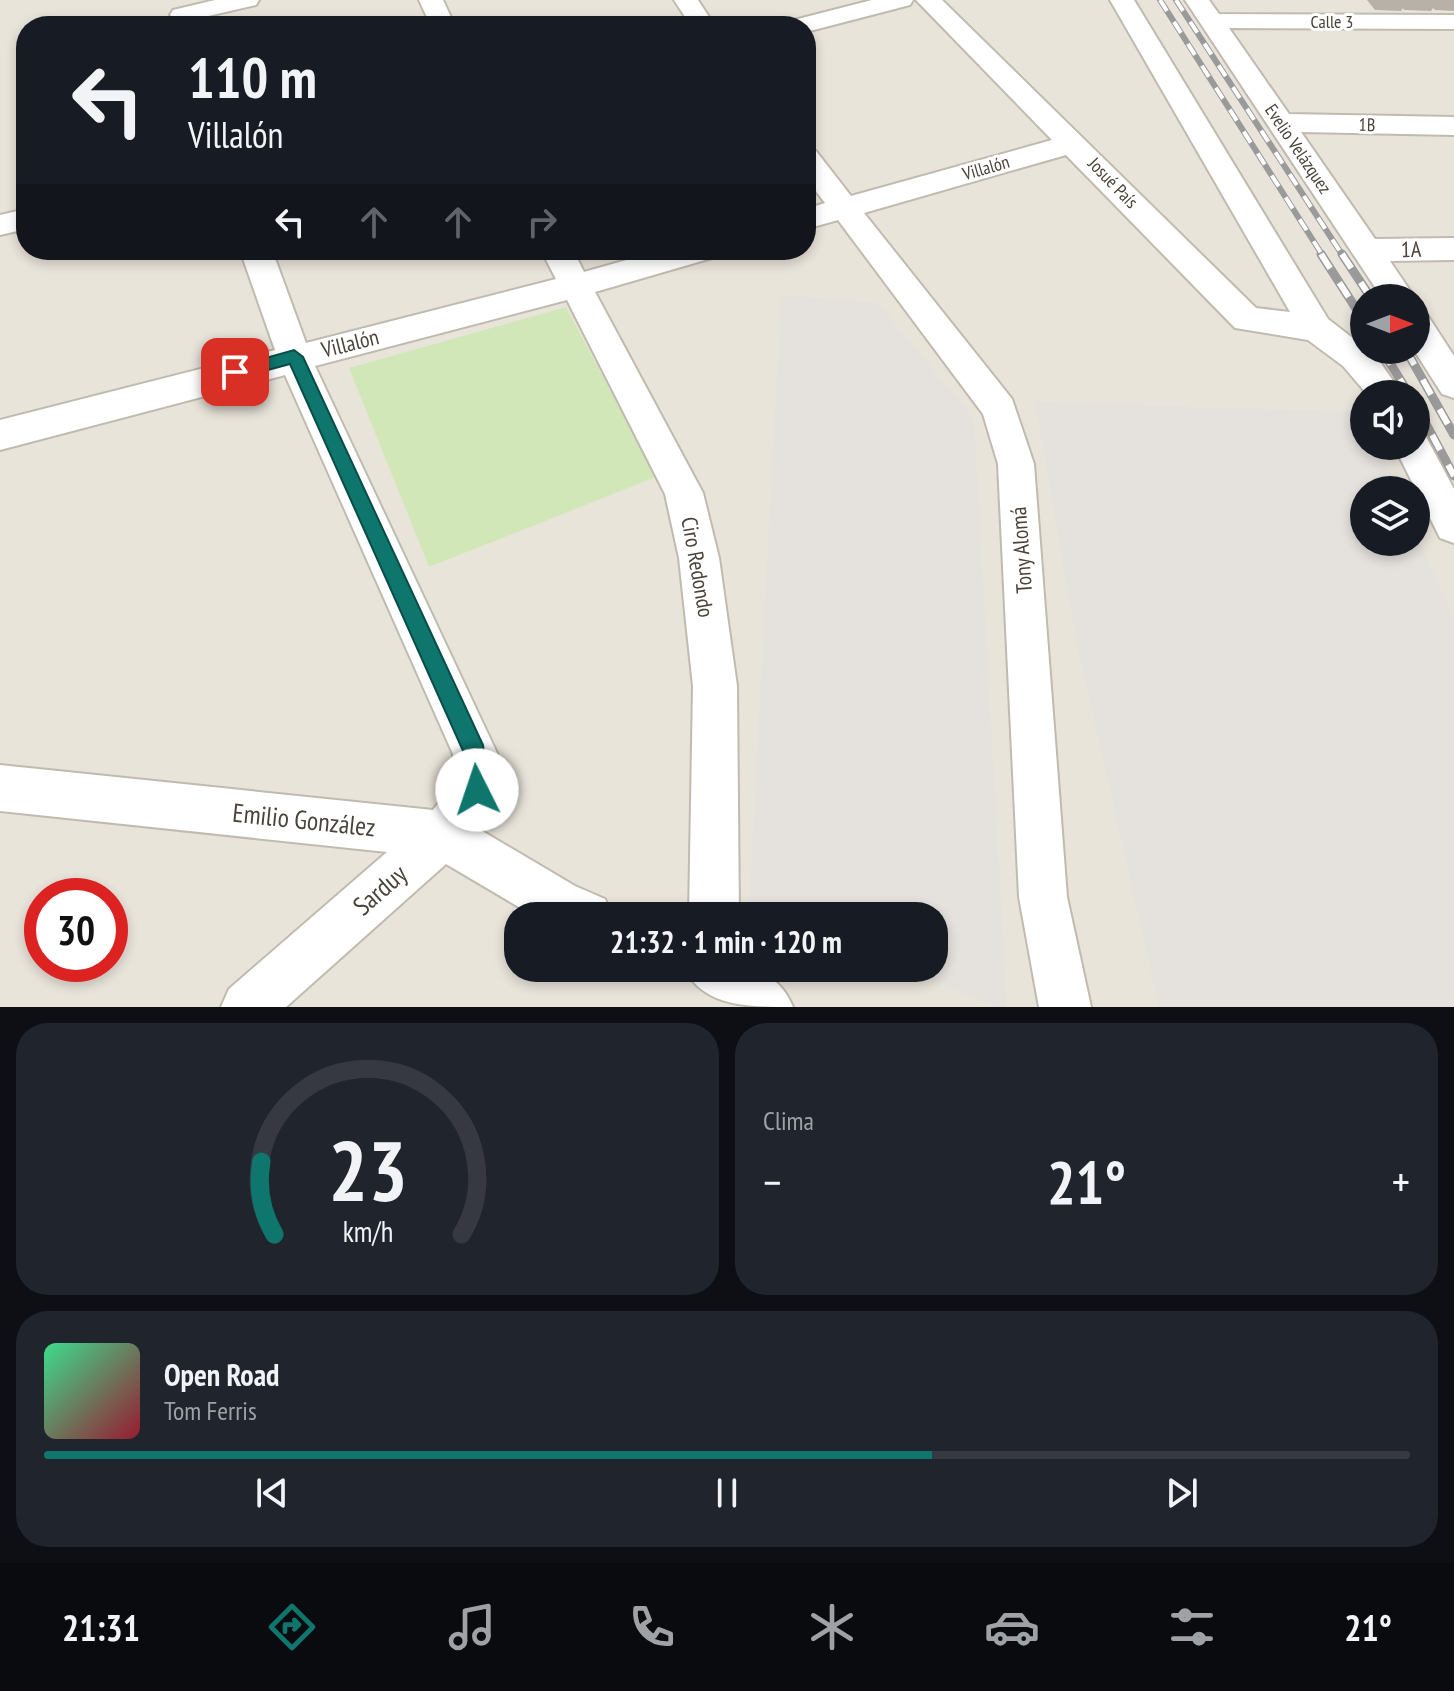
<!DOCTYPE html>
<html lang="es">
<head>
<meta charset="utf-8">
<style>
	:root { --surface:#171b24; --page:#20242c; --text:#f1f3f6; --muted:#9ea1a6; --line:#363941; --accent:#0f766e }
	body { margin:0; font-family:"PT Sans Narrow",sans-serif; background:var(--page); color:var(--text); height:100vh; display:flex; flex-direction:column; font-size:30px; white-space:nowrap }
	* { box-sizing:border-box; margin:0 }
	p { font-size:26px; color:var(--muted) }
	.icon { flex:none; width:44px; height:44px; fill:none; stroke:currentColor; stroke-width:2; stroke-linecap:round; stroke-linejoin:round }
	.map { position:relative; height:1007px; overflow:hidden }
	.sheet { display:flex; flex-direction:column; gap:16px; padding:16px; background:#0d0f14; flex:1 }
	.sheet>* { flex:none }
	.hud { position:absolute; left:16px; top:16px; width:800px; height:244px; border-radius:32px; box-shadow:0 4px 12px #0003; background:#171b24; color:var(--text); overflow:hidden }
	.needle { width:52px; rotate:90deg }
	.fabs { position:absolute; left:1350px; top:284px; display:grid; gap:16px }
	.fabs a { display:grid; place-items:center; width:80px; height:80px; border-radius:50%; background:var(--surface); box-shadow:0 4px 12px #0003; font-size:40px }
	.speed { position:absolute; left:24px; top:878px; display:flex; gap:16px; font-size:40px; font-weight:700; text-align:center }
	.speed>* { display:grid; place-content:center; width:104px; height:104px; border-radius:50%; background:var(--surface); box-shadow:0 4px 12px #0003; line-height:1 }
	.speed .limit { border:12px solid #d22; background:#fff; color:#111 }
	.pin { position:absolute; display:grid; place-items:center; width:68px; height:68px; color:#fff; margin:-34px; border-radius:16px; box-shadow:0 4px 12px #0006 }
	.me { position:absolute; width:88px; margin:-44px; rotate:356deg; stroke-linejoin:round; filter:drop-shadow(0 0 6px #0008) }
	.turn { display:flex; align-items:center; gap:28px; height:168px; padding:0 40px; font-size:36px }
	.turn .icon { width:104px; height:104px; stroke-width:2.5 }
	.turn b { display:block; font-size:56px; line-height:68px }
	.lanes { display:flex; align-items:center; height:76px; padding:0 40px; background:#0003; justify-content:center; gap:40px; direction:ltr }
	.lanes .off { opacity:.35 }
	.big { font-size:60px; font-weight:800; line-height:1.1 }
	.sheet .tile { flex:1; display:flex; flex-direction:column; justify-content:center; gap:12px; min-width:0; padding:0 28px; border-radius:32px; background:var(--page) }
	.sheet .dial { align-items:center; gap:0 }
	.dial svg { height:208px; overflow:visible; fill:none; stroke:var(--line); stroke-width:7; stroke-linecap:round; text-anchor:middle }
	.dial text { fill:var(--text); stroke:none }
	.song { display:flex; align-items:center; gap:24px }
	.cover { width:96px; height:96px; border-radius:12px; background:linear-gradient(135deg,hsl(150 70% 55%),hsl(350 70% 35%)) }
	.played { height:8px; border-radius:4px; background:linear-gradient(90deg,var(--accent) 65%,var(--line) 65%) }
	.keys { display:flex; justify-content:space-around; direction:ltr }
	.heat { display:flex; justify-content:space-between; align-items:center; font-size:44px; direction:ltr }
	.sheet .tiles { flex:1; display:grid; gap:16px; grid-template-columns:1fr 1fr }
	.tile:last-child { grid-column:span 2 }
	.trip { position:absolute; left:504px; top:902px; width:444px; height:80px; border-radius:32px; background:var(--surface); box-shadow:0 4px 12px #0003; font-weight:800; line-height:80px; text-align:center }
	.tabs { display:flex; height:128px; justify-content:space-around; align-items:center; background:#090b0e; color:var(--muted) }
	.tabs .icon { width:56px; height:56px }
	.tabs .current { color:var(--accent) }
	.tabs b { font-size:36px; color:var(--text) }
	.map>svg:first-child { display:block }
	.residential { fill:#e9e4da; fill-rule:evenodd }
	.industrial { fill:#e5e1dd }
	.green { fill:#d2e7b7 }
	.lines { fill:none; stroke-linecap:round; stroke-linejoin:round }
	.minor-casing { stroke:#c1baaf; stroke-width:4 }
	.minor { fill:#fff; fill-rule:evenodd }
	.rail-far1-casing { stroke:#9a9a9a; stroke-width:6 }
	.rail-casing { stroke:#9a9a9a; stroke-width:9 }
	.rail-far1 { stroke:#fff; stroke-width:4; stroke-dasharray:13; stroke-linecap:butt }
	.rail { stroke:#fff; stroke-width:6; stroke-dasharray:17; stroke-linecap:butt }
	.wall { fill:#b8b1a7 }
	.route { fill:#0f766e; stroke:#0a4d48; stroke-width:2 }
	.labels { text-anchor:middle; stroke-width:6; stroke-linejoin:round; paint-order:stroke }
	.far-street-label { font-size:18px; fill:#4a433a; stroke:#fff }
	.street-label { font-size:22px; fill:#4a433a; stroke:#fff }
	.near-street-label { font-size:26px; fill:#4a433a; stroke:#fff }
</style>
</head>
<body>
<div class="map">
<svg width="1454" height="1007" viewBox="0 0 1454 1007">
	<rect width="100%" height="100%" fill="#f5f2ec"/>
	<!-- residential -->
	<path class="residential" d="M0 0H1454V1007H0ZM26 26H806V250H26ZM1364 298H1416V350H1364ZM1364 394H1416V446H1364ZM1364 490H1416V542H1364ZM42 896H110V964H42ZM518 916H934V968H518Z"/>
	<!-- industrial -->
	<g class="industrial">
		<path d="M781 295 878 303 974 419 1007 1007H996L901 968H934V916H773L749 906Z"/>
		<path d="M1035 402 1364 412V446H1379L1398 490H1364V542H1416V532L1454 619V1007H1159L1076 640Z"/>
	</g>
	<!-- green -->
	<path class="green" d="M566 307 656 477 429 567 349 368Z"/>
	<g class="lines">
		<!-- minor casing -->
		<g class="minor-casing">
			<g id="minor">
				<path d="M215 0H259L256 5 182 22 170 15 173 10Z"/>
				<path d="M419 0H443L455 26H431Z"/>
				<path d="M674 0H698L715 26H691Z"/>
				<path d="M872 0H913L910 5 806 32V26H787L790 21Z"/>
				<path d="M916 0H942L1256 308 1290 312 1110 0H1134L1328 319 1376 356 1402 394H1367L1343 366 1308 340 1235 328 1066 155 864 213 1012 399 1034 464 1067 897 1091 1007H1039L1019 897 998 464 983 414 838 220 806 229V209L825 203 806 178V149L816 151 851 196 1052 140Z"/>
				<path d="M1185 0H1209L1219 14 1454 15V29L1229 28 1289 114 1454 117V135L1301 132 1375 239 1454 238V260L1390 261 1415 298H1382Z"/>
				<path d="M26 209V229L0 235V215Z"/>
				<path d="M240 250H272L306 343 556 279 541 250H573L584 272 662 250H717L712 258 595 292 703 493 719 558 737 686 739 916H689L693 686 679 558 665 494 567 300 315 366 497 753 500 790 477 828 575 886 605 899 613 916H534L446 864 286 1007H221L229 989 387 852 0 811V765L433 810 454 783 453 754 285 375 0 450V420L275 350Z"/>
				<path d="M1416 313 1428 316 1454 356V398L1442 394 1414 350Z"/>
				<path d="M1416 432 1425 435 1454 489V543L1440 538 1394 446H1416Z"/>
				<path d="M684 968C728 968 773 958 793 1007 748 1007 704 1007 684 968Z"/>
			</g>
		</g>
		<!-- minor -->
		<use href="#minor" class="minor"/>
		<!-- rail-far1 casing -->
		<g class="rail-far1-casing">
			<g id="rail-far1">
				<path d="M1160 0 1323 256"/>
				<path d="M1176 0 1343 256"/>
			</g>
		</g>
		<!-- rail casing -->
		<g class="rail-casing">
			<g id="rail">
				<path d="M1321 254 1364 321"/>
				<path d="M1342 254 1371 298"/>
				<path d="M1382 350 1409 394"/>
				<path d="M1406 350 1454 435"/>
				<path d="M1416 405 1454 476"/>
			</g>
		</g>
		<!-- rail-far1 -->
		<use href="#rail-far1" class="rail-far1"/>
		<!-- rail -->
		<use href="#rail" class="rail"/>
	</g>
	<!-- wall -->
	<path class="wall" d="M1367 0H1454V11L1435 10 1433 8 1431 11 1404 10 1403 8 1401 11 1375 10Z"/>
	<!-- route -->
	<path class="route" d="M294 350 303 357 483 745 488 790 484 798 477 801 469 798 464 753 290 364 235 379 227 372 230 368Z"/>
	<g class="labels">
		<!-- far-street labels -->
		<g class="far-street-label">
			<text x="1332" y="28">Calle 3</text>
			<text transform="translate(1367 125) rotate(1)" y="6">1B</text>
			<text transform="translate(1298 149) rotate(56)" y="6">Evelio Velázquez</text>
			<text transform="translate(986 168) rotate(-16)" y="6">Villalón</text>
			<text transform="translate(1113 183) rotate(46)" y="6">Josué País</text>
		</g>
		<!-- street labels -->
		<g class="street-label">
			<text transform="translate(1411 249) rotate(-1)" y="8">1A</text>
			<text transform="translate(350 343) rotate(-14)" y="8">Villalón</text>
			<text transform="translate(1021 550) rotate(-94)" y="8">Tony Alomá</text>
			<text transform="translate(698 567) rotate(80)" y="8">Ciro Redondo</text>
		</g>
		<!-- near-street labels -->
		<g class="near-street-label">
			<text transform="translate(304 820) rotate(6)" y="9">Emilio González</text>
			<text transform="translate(380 890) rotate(-41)" y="9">Sarduy</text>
		</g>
	</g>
</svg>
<div class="fabs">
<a><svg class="needle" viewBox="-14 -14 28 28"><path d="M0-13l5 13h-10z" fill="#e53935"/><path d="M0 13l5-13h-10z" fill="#9ea1a6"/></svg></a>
<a><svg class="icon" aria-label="sound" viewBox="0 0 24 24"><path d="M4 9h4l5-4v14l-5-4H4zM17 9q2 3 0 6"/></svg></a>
<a><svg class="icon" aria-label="layers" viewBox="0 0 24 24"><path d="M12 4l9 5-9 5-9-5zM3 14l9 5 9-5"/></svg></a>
</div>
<div class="speed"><div class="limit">30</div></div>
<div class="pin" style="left:235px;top:372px;background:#d93025"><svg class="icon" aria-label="arrive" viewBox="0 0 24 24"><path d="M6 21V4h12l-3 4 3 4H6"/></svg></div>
<svg class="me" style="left:477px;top:790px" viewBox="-20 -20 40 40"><circle r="19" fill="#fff"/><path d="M0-13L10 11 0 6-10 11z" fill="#0f766e"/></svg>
<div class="trip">21:32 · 1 min · 120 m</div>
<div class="hud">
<div class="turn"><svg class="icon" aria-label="left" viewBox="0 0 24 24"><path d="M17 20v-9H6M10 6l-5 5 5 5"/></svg><div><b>110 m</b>Villalón</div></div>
<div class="lanes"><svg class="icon" aria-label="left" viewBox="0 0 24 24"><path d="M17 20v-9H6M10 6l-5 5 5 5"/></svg><svg class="icon off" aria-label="ahead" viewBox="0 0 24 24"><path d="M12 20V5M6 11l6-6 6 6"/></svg><svg class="icon off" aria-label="ahead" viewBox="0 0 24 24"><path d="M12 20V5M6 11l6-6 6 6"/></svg><svg class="icon off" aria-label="right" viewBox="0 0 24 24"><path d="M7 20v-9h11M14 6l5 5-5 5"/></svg></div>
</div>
</div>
<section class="sheet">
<div class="tiles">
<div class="tile dial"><svg viewBox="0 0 100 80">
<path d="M14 69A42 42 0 1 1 86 69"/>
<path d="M14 69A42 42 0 0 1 9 41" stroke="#0f766e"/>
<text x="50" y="56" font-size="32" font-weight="700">23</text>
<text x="50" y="72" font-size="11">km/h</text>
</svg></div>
<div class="tile"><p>Clima</p>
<div class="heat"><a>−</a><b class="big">21°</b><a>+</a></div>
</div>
<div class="tile">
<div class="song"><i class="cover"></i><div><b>Open Road</b><p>Tom Ferris</p></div></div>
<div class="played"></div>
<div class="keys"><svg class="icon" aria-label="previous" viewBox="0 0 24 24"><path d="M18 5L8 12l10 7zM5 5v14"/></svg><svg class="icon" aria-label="pause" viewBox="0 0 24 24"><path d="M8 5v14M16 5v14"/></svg><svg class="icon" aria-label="next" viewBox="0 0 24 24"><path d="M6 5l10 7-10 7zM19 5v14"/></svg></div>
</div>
</div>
</section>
<nav class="tabs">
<b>21:31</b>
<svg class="icon current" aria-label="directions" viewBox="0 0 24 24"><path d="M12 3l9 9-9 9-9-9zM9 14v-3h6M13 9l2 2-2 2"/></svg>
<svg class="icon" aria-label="music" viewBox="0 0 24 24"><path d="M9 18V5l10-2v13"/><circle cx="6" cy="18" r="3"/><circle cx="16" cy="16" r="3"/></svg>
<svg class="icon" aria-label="phone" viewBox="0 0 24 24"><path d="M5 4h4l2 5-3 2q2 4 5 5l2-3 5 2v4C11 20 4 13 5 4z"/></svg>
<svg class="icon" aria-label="climate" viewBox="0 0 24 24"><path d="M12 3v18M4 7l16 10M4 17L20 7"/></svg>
<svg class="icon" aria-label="car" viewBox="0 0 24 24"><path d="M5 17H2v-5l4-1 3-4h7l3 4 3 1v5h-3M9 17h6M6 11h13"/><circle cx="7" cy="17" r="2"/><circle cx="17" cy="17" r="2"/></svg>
<svg class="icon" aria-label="filters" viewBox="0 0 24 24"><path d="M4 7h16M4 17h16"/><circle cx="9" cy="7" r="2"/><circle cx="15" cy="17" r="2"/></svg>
<b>21°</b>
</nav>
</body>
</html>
